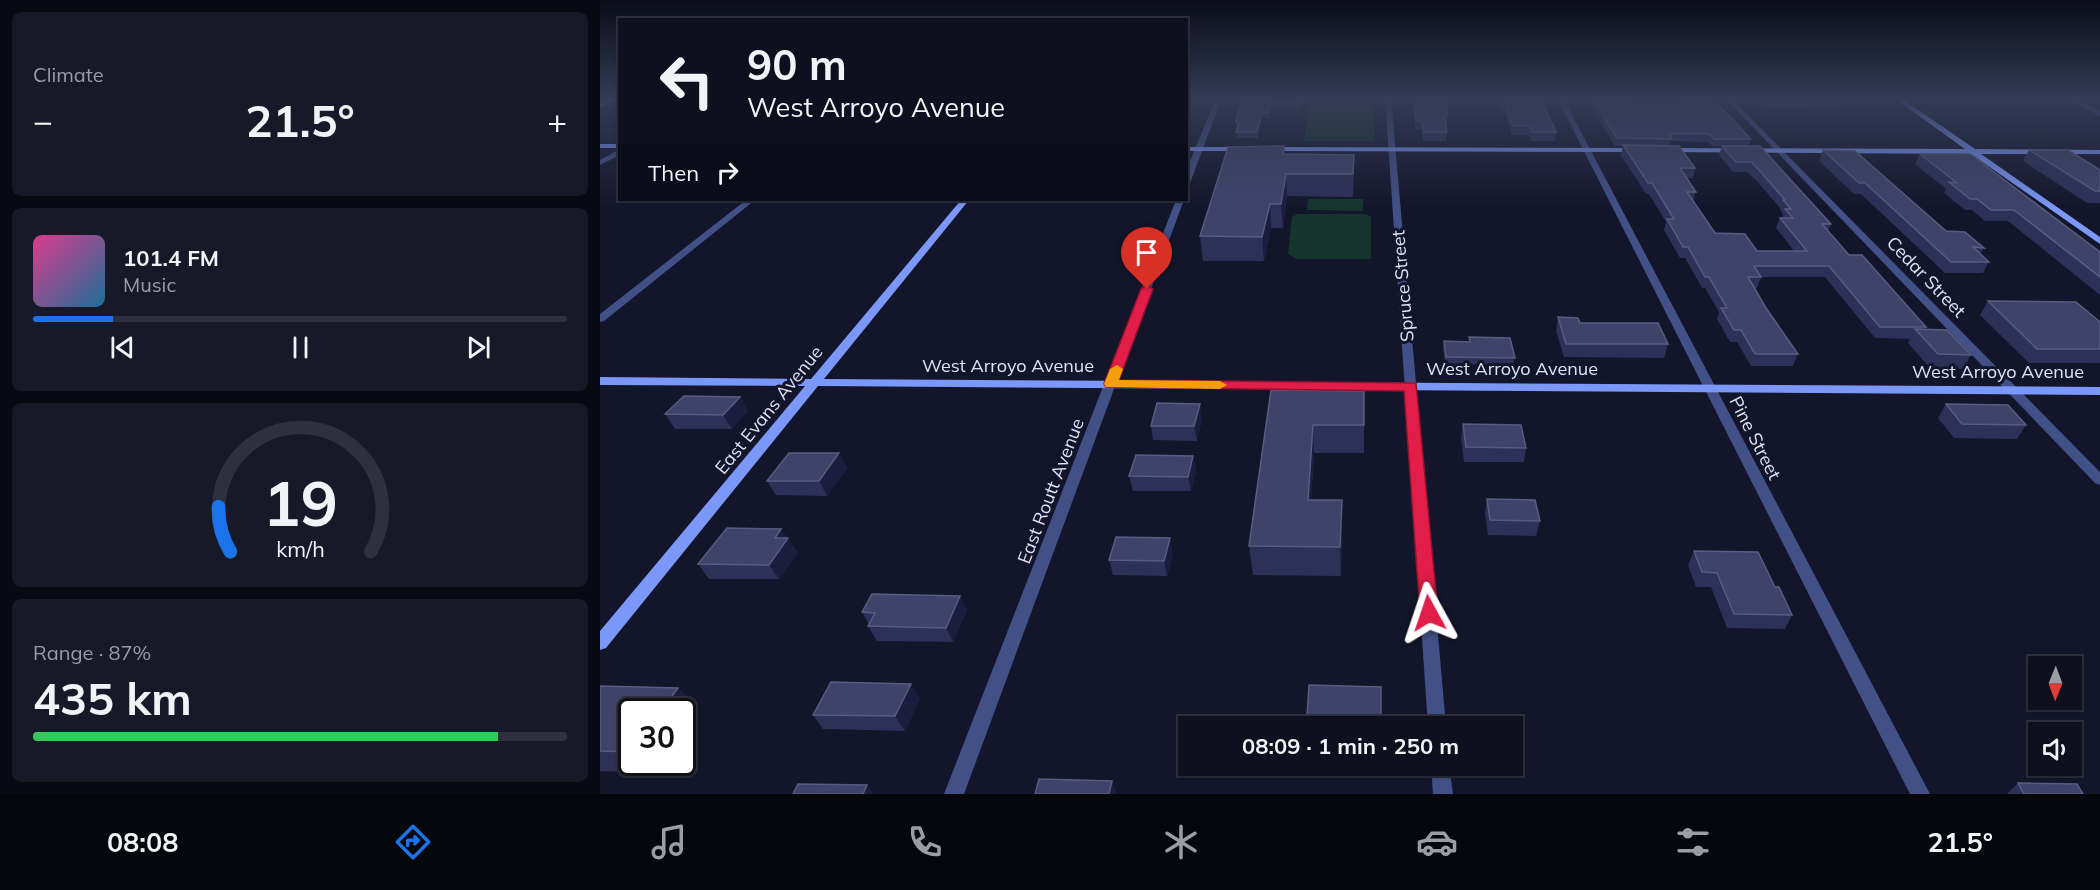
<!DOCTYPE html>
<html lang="en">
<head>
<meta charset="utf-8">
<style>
	:root { --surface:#0e1020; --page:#171929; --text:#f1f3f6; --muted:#9b9da5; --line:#2e303e; --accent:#1a73e8 }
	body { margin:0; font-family:Mulish,sans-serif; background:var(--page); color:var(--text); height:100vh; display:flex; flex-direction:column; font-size:22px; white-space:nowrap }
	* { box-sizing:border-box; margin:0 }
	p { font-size:20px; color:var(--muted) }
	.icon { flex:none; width:33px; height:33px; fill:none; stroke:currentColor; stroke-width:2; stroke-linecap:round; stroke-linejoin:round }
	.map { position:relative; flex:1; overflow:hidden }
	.panel { display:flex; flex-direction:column; gap:12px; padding:12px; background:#080912; width:600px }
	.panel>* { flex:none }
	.banner { position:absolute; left:18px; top:18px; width:570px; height:183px; border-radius:0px; box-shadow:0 2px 4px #0004,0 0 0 2px var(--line); background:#0e1020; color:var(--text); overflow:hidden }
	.needle { width:39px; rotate:181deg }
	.buttons { position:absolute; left:1428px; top:656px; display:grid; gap:12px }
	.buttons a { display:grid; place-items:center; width:54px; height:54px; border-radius:0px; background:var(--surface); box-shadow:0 2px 4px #0004,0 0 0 2px var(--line); font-size:30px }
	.speed { position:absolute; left:18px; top:698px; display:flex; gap:12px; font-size:30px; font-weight:700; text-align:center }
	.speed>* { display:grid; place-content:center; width:78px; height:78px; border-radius:50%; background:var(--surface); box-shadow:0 2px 4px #0004,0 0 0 2px var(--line); line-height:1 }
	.speed .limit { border:3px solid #111; border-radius:9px; background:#fff; color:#111 }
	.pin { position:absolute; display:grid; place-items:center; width:51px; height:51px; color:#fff; margin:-62px -26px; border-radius:50% 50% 50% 0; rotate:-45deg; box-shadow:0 0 6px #0007 }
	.pin .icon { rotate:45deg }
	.me { position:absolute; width:66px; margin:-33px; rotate:355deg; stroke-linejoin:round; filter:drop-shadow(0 0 4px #0008) }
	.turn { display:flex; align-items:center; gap:21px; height:126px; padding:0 30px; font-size:27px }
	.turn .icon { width:78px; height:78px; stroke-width:2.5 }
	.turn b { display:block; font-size:42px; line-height:51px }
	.then { display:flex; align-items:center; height:57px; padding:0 30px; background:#0003; gap:12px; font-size:22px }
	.big { font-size:45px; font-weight:700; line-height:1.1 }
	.panel .card { flex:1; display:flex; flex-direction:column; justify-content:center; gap:9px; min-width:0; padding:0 21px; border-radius:9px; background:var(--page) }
	.panel .dial { align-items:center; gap:0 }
	.dial svg { height:156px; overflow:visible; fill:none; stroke:var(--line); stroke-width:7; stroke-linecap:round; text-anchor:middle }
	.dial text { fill:var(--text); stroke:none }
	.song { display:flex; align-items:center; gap:18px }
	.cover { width:72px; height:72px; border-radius:9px; background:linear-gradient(135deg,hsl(330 70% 55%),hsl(200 70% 35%)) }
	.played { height:6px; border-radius:3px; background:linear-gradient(90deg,var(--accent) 15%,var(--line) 15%) }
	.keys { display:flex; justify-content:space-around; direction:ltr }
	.heat { display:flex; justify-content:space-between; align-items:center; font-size:33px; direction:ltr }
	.charge { height:9px; border-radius:4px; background:linear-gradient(90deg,#34c759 87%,var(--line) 0) }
	.trip { position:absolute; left:578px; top:716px; width:345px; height:60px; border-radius:0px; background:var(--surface); box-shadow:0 2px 4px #0004,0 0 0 2px var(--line); font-weight:700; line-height:60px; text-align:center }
	.tab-bar { display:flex; height:96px; justify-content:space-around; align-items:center; background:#06060d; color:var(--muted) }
	.tab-bar .icon { width:42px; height:42px }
	.tab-bar .active { color:var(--accent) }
	.tab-bar b { font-size:27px; color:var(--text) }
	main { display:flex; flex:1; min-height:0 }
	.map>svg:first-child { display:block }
	.green { fill:#16352c }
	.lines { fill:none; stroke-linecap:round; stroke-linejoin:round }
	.street { fill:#415087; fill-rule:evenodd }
	.secondary { fill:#7b98f8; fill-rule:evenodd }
	.highway { fill:#f760cf; fill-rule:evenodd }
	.wall { fill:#2d3057; fill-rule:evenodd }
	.shaded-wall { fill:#1b1d3e }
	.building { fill:#404369; stroke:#595c80; stroke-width:1.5 }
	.route { fill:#e11d48; stroke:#92132f; stroke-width:1.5 }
	.slow { fill:#f59e0b }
	.labels { text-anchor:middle; stroke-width:6; stroke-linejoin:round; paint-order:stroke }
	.street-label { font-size:18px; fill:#dee3fd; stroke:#13152b }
</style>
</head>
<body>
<main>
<section class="panel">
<div class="card"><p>Climate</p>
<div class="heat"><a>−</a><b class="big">21.5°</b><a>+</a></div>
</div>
<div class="card">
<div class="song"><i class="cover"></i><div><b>101.4 FM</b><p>Music</p></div></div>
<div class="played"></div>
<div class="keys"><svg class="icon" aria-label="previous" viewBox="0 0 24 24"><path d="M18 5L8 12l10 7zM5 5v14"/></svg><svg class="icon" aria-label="pause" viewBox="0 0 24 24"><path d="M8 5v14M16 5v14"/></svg><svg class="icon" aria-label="next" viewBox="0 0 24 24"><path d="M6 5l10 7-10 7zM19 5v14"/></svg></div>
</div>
<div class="card dial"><svg viewBox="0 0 100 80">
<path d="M14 69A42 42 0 1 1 86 69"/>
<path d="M14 69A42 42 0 0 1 8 46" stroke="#1a73e8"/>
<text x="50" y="56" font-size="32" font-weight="700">19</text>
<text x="50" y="72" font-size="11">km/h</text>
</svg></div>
<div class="card"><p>Range · 87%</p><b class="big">435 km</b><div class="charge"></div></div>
</section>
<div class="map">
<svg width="1500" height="794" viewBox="0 0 1500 794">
	<rect width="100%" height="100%" fill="#13152b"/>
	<!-- green -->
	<g class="green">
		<path d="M710 100H774L775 141H704Z"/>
		<path d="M708 199H763V211L707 210Z"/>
		<path d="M697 214H767L771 217V259H697L688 254 692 217Z"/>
	</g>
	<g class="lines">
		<!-- street -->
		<g class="street">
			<path d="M616 98H622L590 183 586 185V171Z"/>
			<path d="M785 98H791L846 726H828Z"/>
			<path d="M957 98H963L1330 794H1310Z"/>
			<path d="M1125 98H1131L1500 472V485L1495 483Z"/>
			<path d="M1465 98H1473L1500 111V116Z"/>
			<path d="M20 149V155L0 165V160Z"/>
			<path d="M146 200H155L4 321 0 322V314Z"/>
			<path d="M576 200H584L364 794H344Z"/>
			<path d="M831 765H849L853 794H833Z"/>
		</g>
		<!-- secondary -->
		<g class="secondary">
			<path d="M1294 98H1301L1375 149 1500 150V154H1381L1500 237V244L1371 154 1068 152 1064 150 1068 148 1365 149Z"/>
			<rect x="0" y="144" width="20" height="4"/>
			<path d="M586 147H642L646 149 642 151H586Z"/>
			<path d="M666 147 1038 148 1042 150 1038 152 669 151H666Z"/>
			<path d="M361 200H369L224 379 1500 387V395L218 386 6 648 0 650V631L205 386 0 385V377L211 379Z"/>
		</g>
		<!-- highway -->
		<path class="highway" d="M6 98H18L0 107V100Z"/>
	</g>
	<!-- wall -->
	<g class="wall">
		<path d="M643 98H702L700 109H671L669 118H663L658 138H637L636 122Z"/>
		<path d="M737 98H765V100L737 99Z"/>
		<path d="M812 98H845L848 115 847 123H846L847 132 846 141H823L822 130H816Z"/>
		<path d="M901 98H941L956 132 955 141H931L928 135H912L900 101Z"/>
		<path d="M986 98H1024L1028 104H1080L1075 98H1112L1151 139 1149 146 1231 224 1228 231 1249 255 1326 327 1325 329 1371 355 1363 369 1330 368 1308 343 1310 339 1275 338 1225 277H1161L1157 288H1154L1166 308 1198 354 1193 366H1151L1137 342H1130L1117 319 1119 312 1105 288H1102L1085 258H1080L1064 230 1066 222 1049 194H1046L1021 155 1023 146H1015ZM1071 141 1108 142 1112 146H1122L1119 155 1133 172H1147L1156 180 1180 208V210L1183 214 1182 218H1180L1176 228 1194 251H1157L1115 233 1093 201 1096 192 1086 178H1093L1095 168 1070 146Z"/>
		<path d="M1154 98H1241L1237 109 1166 108Z"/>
		<path d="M684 146 685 154 754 155 753 197 687 196 683 228H671L664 261H603L600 236Z"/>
		<path d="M1223 150 1346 231 1384 248 1380 254 1389 262 1383 273H1345L1261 194H1254L1219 161Z"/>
		<path d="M1429 150 1500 170V203H1487L1423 161Z"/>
		<path d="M1320 154 1500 252V295L1408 221H1385L1372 210H1365L1344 193 1346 189 1315 164Z"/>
		<path d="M1388 301 1500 322V363H1429L1380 315Z"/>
		<path d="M958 317 1068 344 1064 358 964 357 956 331Z"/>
		<path d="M869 337 915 358 913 365 845 364 843 348 844 341 869 342Z"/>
		<path d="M671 390 764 391V453H714L711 500 742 528 741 576 653 575 649 546Z"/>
		<path d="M140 397 148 411 132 429H75L65 414Z"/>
		<path d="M1346 404 1426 425 1417 439 1354 438 1338 418Z"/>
		<path d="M602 418 597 441 553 440 551 426Z"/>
		<path d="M863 424 926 448 924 462H864L861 438Z"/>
		<path d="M239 453 247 468 227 496 176 495 167 481Z"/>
		<path d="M593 456 596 471 591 491H533L529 476Z"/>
		<path d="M887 499 940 521 936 536 888 535 885 514Z"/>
		<path d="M187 538 198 553 179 579H109L98 564Z"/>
		<path d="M1094 551 1175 587 1192 615 1185 629 1127 628 1111 587H1096L1088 565Z"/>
		<path d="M573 553 567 576 513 575 509 560Z"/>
		<path d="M367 610 353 642 277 641 268 626 269 625 262 612Z"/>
		<path d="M0 686 78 688 98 709 82 731V711H32V762H61L54 773 0 771Z"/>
		<path d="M320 698 305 731 223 729 213 715Z"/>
		<path d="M707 716 781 717V726H707Z"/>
		<path d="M1418 783 1483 794H1407Z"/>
	</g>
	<!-- shaded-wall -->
	<g class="shaded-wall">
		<path d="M671 103V109L669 118V112Z"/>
		<path d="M662 112 663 118 658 138 657 132Z"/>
		<path d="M686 174 687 196 683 228 681 204Z"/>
		<path d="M670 204 671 228 664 261 662 237Z"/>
		<path d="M140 397 148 411 132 429 123 415Z"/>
		<path d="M600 404 602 418 597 441 594 426Z"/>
		<path d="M713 425 714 453 709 528 708 500Z"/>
		<path d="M239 453 247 468 227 496 219 481Z"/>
		<path d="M593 456 596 471 591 491 588 477Z"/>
		<path d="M742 500V528L741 576 740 547Z"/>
		<path d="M181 529 198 553 179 579 169 565 175 538Z"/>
		<path d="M570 538 573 553 567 576 564 561Z"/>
		<path d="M360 596 367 610 353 642 346 628Z"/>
		<path d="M311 684 320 698 305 731 295 716Z"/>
		<path d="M78 688 98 709 82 731V711H61Z"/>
		<path d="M43 762H61L54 773Z"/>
		<path d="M512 781 517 794H509Z"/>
		<path d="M267 785 274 794H263Z"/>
	</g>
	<!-- building -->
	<g class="building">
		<path d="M643 98H700L699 103H671L669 112H662L657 132H636L639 123 636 122 637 116Z"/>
		<path d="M814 98H845L848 115H844L847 132H824L822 121H816Z"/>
		<path d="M903 98H941L956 132H932L929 126H913Z"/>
		<path d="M992 98H1024L1028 104H1088L1083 98H1112L1151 139H1114L1110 134H1069L1072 139 1017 138Z"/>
		<path d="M1023 145 1079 146 1095 168H1080L1096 192H1087L1115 233 1145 234 1157 251H1207L1180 218H1193L1185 209H1191L1183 200H1185L1159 170 1151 162H1136L1122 146H1160L1231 224H1222L1249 255H1262L1326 327H1280L1229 266H1154L1161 277H1148L1166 308 1198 354H1155L1141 330H1134L1121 308H1127L1109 277H1105L1088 247H1083L1067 219H1074L1052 183H1048Z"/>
		<path d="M684 146 683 154 754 155 753 174H686L681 204H670L662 237 600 236 628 147Z"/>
		<path d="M1223 150 1255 151 1346 231 1365 232 1384 248 1373 247 1389 262H1351L1265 183H1259Z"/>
		<path d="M1429 150H1468L1500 170V191H1495Z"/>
		<path d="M1320 154H1370L1500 252V277L1414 210H1391L1377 199H1370L1349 182 1357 183Z"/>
		<path d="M1388 301 1476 302 1500 322V349H1437Z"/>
		<path d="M958 317 978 318 980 323H1058L1068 344H966Z"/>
		<path d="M1315 329 1347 330 1371 355 1338 354Z"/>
		<path d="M869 337 910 338 915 358 846 357 844 341 870 342Z"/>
		<path d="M671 390 764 391V425H713L708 500H742L740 547 649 546Z"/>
		<path d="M84 396 140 397 123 415 65 414Z"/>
		<path d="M557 403 600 404 594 426H551Z"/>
		<path d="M1346 404 1408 405 1426 425 1362 424Z"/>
		<path d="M863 424 921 425 926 448 866 447Z"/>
		<path d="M189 453H239L219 481H167Z"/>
		<path d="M536 455 593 456 588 477 529 476Z"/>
		<path d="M887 499 935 500 940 521 890 520Z"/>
		<path d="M127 528 181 529 175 538H188L169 565 98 564Z"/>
		<path d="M516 537 570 538 564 561 509 560Z"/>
		<path d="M1094 551 1158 552 1175 587H1179L1192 615 1134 614 1117 573 1102 572Z"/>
		<path d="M272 594 360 596 346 628 268 626 275 613 262 612Z"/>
		<path d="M231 682 311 684 295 716 213 715Z"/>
		<path d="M709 685 781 687V717L707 716Z"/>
		<path d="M0 686 78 688 61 711H32V752L0 751Z"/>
		<path d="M439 779 512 781 509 794H435Z"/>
		<path d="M1418 783 1477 784 1483 794H1424Z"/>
		<path d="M198 784 267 785 263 794H193Z"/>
	</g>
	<!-- sky -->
	<linearGradient id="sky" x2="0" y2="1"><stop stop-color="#0a0c18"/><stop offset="0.47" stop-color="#333b55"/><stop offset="1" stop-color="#333b55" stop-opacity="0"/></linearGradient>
	<rect width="1500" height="209" fill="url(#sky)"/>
	<!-- route -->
	<path class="route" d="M547 285 553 289 519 380 816 383 838 613 835 618 829 620 822 618 820 613 804 391 506 387 504 384 541 289Z"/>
	<!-- slow -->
	<path class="slow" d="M517 365 523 369 519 380 620 381 627 385 620 389 506 387 504 384 510 369Z"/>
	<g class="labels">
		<!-- street labels -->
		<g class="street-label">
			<text transform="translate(1326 277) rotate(46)" y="6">Cedar Street</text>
			<text transform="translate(803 286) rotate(-95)" y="6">Spruce Street</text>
			<text x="408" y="372">West Arroyo Avenue</text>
			<text x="912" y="375">West Arroyo Avenue</text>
			<text x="1398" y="378">West Arroyo Avenue</text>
			<text transform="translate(169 410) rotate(-51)" y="6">East Evans Avenue</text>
			<text transform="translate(1155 438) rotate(63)" y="6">Pine Street</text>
			<text transform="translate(451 491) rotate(-69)" y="6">East Routt Avenue</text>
		</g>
	</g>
</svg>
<div class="buttons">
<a><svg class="needle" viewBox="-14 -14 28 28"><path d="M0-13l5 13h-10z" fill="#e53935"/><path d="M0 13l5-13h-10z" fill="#9b9da5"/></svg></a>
<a><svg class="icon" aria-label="sound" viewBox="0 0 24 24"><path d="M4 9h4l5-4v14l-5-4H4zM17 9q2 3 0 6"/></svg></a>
</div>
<div class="speed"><div class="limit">30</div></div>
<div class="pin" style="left:547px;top:289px;background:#d93025"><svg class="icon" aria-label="arrive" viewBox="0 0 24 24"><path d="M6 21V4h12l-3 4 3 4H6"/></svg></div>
<svg class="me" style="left:829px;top:613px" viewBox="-20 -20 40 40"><path d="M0-17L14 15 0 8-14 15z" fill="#e11d48" stroke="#fff" stroke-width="4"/></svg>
<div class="trip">08:09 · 1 min · 250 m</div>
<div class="banner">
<div class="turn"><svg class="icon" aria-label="left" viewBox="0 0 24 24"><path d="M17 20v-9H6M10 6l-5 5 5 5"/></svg><div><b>90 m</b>West Arroyo Avenue</div></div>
<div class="then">Then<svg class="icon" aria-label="right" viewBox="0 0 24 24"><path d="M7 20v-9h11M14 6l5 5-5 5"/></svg></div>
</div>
</div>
</main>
<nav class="tab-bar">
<b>08:08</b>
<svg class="icon active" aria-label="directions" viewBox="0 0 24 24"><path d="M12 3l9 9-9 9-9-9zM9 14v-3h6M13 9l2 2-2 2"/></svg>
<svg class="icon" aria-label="music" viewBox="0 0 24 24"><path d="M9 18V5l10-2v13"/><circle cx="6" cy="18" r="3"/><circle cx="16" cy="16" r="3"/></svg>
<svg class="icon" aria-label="phone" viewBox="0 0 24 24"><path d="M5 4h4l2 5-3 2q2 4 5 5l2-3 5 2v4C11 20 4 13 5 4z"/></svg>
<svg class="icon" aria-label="climate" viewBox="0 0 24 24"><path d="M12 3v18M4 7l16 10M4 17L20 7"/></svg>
<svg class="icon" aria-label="car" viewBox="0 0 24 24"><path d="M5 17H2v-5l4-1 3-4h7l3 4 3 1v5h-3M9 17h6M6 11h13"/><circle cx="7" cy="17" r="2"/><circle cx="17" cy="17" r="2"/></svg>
<svg class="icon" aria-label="filters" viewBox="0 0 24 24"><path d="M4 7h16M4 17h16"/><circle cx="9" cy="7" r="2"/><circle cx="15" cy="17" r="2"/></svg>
<b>21.5°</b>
</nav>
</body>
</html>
